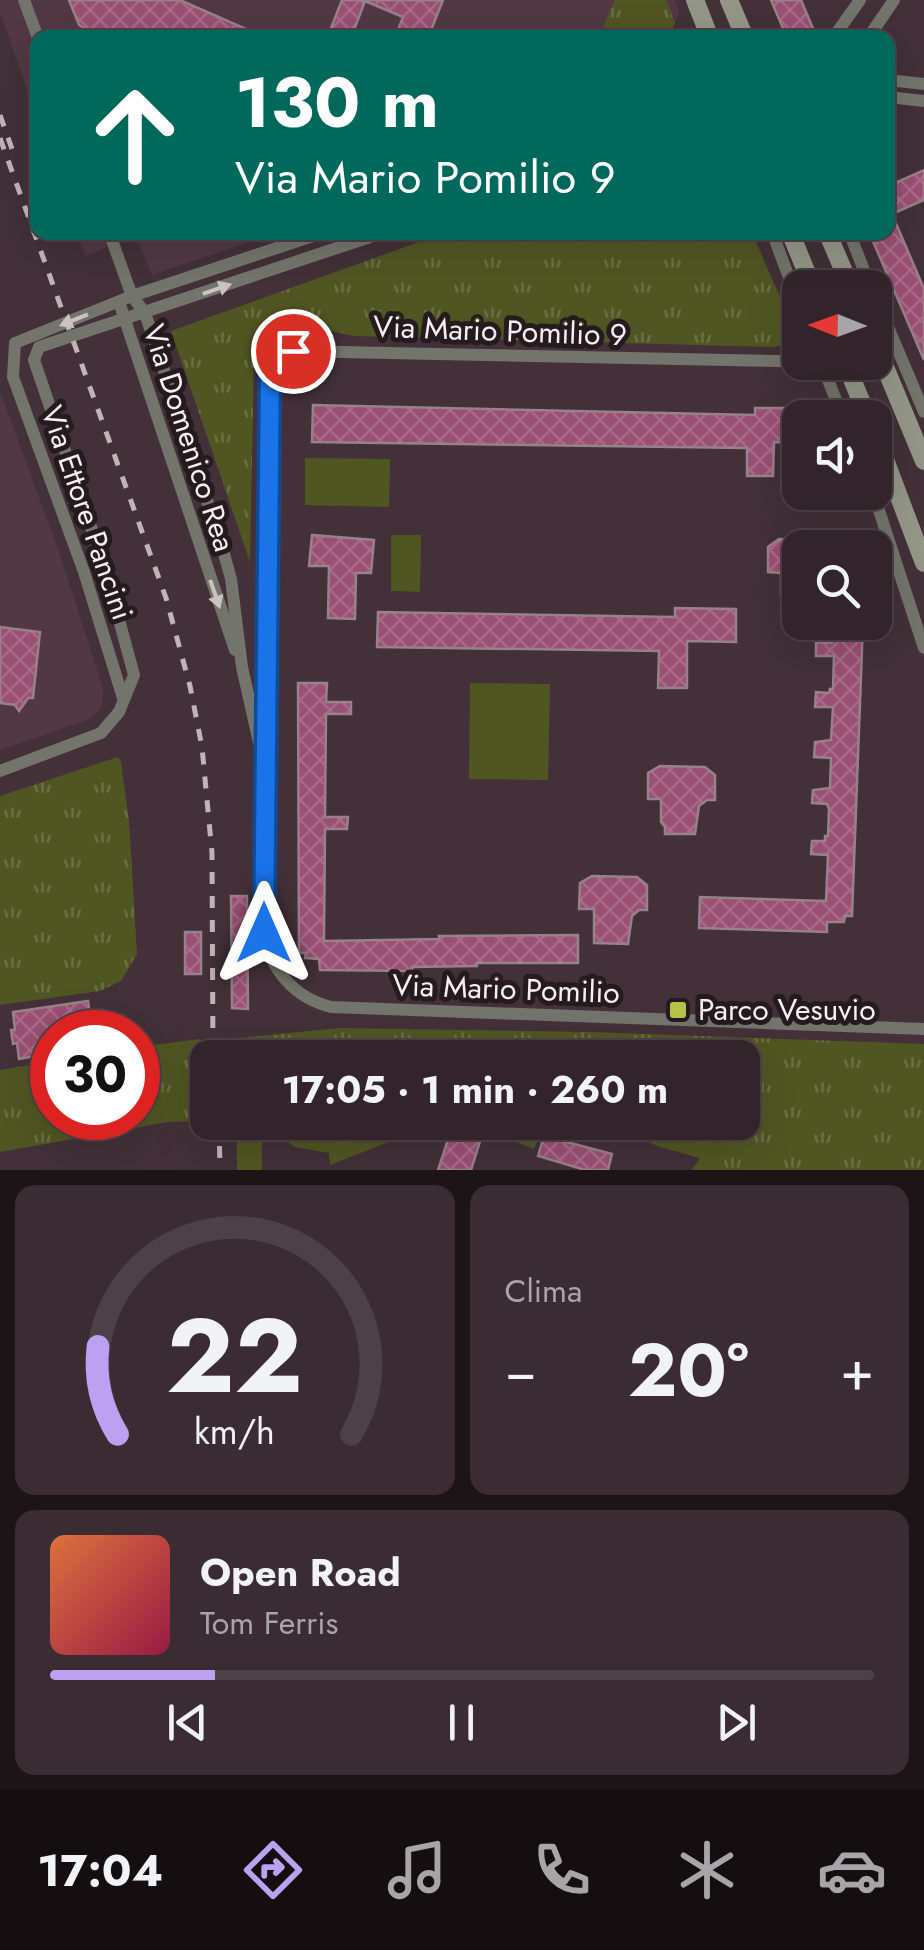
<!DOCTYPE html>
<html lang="it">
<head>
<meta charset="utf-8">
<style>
	:root { --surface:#32242a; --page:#3a2c32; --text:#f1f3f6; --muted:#a8a4a8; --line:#4d4147; --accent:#bca0f2 }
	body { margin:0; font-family:Jost,sans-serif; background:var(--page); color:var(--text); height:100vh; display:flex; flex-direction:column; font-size:38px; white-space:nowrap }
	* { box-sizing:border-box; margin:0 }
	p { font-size:32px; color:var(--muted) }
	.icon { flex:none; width:55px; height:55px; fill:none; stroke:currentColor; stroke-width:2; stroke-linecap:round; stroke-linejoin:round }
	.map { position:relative; height:1170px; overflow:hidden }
	.details { display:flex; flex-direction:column; gap:15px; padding:15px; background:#1c1417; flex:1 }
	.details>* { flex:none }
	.top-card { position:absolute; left:30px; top:30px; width:865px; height:210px; border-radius:20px; box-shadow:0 10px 40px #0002,0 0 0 2px var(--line); background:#00695c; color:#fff; overflow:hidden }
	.needle { width:65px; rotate:271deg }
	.controls { position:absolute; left:782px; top:270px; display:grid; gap:20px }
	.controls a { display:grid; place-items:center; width:110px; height:110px; border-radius:20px; background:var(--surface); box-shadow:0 10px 40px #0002,0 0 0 2px var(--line); font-size:50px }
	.speed { position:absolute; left:30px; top:1010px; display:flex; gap:20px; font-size:50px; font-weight:700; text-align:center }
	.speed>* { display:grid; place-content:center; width:130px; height:130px; border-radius:50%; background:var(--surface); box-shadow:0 10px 40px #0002,0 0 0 2px var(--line); line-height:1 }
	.speed .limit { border:15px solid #d22; background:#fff; color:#111 }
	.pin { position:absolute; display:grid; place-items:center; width:85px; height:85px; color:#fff; margin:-42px; border:5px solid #fff; border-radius:50%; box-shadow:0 2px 10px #0007 }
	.me { position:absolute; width:110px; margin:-55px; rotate:0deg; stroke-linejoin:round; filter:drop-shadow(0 0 8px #0008) }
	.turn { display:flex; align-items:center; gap:35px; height:210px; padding:0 40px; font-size:45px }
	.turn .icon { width:130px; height:130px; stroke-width:2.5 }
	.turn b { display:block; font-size:70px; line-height:85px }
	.big { font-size:75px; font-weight:700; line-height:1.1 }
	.details .widget { flex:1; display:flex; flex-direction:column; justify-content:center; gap:15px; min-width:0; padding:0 35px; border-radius:20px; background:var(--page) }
	.details .dial { align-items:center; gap:0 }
	.dial svg { height:260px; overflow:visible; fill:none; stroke:var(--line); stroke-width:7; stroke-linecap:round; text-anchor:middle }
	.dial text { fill:var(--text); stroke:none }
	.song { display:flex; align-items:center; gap:30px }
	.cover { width:120px; height:120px; border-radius:15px; background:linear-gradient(135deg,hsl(20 70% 55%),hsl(340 70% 35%)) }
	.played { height:10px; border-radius:5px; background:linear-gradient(90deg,var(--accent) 20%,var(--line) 20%) }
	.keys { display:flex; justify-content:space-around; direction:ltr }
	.heat { display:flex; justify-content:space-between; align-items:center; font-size:55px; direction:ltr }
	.details .tiles { flex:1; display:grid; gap:15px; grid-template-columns:1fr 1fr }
	.widget:last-child { grid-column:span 2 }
	.trip { position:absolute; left:190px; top:1040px; width:570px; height:100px; border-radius:20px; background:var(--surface); box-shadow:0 10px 40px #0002,0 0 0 2px var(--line); font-weight:700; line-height:100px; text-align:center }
	.tabs { display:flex; height:160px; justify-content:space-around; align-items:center; background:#140e11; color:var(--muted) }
	.tabs .icon { width:70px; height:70px }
	.tabs .current { color:var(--accent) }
	.tabs b { font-size:45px; color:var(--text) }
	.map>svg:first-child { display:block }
	.built { fill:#513844 }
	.grass { fill:url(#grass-tufts) }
	.pitch { fill:#505622 }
	.building { fill:url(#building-cross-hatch); stroke:#97818a; stroke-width:2.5 }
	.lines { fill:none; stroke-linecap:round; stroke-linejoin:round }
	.street { stroke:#73746b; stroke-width:12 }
	.secondary { stroke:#949688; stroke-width:18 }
	.rail { stroke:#c2b3b9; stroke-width:5; stroke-dasharray:12 12; stroke-linecap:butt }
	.oneway { fill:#cbc3c3 }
	.route-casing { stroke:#114b97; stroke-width:25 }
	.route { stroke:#1a73e8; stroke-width:18 }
	.poi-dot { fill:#b6c148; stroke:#241b1f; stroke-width:4 }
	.labels { text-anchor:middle; stroke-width:10; stroke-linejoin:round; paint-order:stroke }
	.street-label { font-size:30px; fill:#fbeef3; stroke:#241b1f }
	.poi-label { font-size:30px; fill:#fbeef3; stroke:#241b1f; text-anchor:start }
</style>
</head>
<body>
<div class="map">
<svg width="924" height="1170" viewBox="0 0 924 1170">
	<defs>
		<pattern id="grass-tufts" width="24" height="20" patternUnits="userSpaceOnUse" patternTransform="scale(2.5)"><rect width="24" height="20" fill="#505622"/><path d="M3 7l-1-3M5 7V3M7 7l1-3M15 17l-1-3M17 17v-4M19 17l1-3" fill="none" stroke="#6a6f43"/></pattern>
		<pattern id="building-cross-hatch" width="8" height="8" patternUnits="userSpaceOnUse" patternTransform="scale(2.5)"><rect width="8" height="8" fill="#9a5073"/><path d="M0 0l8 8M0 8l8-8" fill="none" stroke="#a96a87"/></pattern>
	</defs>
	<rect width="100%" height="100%" fill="#433038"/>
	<!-- built -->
	<g class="built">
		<path d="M0 0H675L680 13 667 38H38L37 119 0 12Z"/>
		<path d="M77 233H275L152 275 136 236 85 256Z"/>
		<path d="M0 391 58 549 103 688V699L100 710 90 719 0 750Z"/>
	</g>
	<!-- grass -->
	<g class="grass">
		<path d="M615 0H666L675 23 669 36 599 37Z"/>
		<path d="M447 232 752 233 791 322 790 336 784 345 772 347 354 336C317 328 275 316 254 355L250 562 171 331Z"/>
		<path d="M118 757 121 762 129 821 137 954 121 981 100 991 0 1005V796Z"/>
		<path d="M340 1028 591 1032 924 1044V1170H692L700 1158 657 1146 612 1123 742 1122V1058L239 1057 238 1038Z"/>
		<path d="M200 1039 198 1121 168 1122 0 1152V1070L52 1061V1118H138V1047Z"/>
		<path d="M262 1123H437L330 1165 329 1153 295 1147Z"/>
		<path d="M495 1123V1122L608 1123 602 1138 543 1126 534 1149 493 1133Z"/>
	</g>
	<!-- pitch -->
	<g class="pitch">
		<path d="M305 458 390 459 389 507 305 505Z"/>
		<path d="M391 535H421L420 592 391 591Z"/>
		<path d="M470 683 550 684 548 780 469 779Z"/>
		<rect x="237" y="1128" width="25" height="42"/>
	</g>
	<!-- building -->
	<g class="building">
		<path d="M69 0H180L264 37 92 38 89 31 79 25Z"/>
		<path d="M342 0H443L428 38H395L403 17 365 1 351 38H327Z"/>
		<path d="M771 0H801L817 38H787Z"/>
		<path d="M924 170V200L892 214 924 289V360L869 232H888V186Z"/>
		<path d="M313 405 755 415V408H791V443L774 442 773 476H747V448L312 442Z"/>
		<path d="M312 535 374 540 371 573H356L355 619 328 618 329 566H309Z"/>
		<path d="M779 539 800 540V608H785L781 596V573L768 572V547Z"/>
		<path d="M675 608 736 609V642L687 641V688H658L659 651 377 647 378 612 675 617Z"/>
		<path d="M835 622 863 623 852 916H845L844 922H827V932L699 928 700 897 826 901 828 855 811 854 812 841H825V836H828L829 809 827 804 812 803 813 790 830 788 831 758 814 757 815 742 831 740 833 707H815L816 692 829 693 830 689H833L834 656H816V642L831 643 835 640Z"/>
		<path d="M0 627 40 632 33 698H28L19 711 15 705 0 703Z"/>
		<path d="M298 683H327L326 702H351V714H326L325 817H348L347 829H325L324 941 439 939V936L578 935V963H477V966L412 967V971L320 970 319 959 305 958 306 953H299Z"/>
		<path d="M660 766 705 767 715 775V800H707L699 806 695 834H665V827L661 822V799H648V773Z"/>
		<path d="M592 876 637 877 647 885V910H639L632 916 628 944 594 943V909H579L580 883Z"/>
		<path d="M231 896H247L248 1009 232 1008Z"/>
		<rect x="185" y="932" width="16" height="42"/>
		<path d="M88 1001 92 1032H52V1053L19 1059 17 1043 13 1044 11 1030H15L13 1012Z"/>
		<path d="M452 1127 482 1135 471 1170H438Z"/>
		<path d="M544 1136 612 1154 608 1170H585L538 1156Z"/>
	</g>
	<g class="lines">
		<!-- street -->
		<g class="street">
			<path d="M24 0 38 38"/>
			<path d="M833 38 860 0"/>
			<path d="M868 38 894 0"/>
			<path d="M888 80 924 84"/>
			<path d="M888 97 924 101"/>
			<path d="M109 232 132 296 145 313 221 543 231 579 242 667 260 747"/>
			<path d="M772 232 800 307"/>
			<path d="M849 232 871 288"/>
			<path d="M875 296 924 412"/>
			<path d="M119 302 235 650"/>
			<path d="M821 362 843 418"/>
			<path d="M824 362 293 351 275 357 270 373 264 933C270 970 295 998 331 1007L924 1029"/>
			<path d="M873 492 924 648"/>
			<path d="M123 698 84 572 13 377 15 343 132 296 325 232"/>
			<path d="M0 771 101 733 119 712 134 675 105 568 34 360 39 347 385 232"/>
		</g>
		<!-- secondary -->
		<g class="secondary">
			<path d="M695 0 710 38"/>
			<path d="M729 0 745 38"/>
			<path d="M790 232 813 288"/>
			<path d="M827 232 851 288"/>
			<path d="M875 343 924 461"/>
			<path d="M845 362 868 418"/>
			<path d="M875 433 924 563"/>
		</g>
		<!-- rail -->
		<g class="rail">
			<path d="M0 115 12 149"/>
			<path d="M0 138 166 598 190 686 202 747 212 853 213 1058"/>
			<path d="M219 1122 220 1170"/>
		</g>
	</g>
	<!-- one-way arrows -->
	<defs><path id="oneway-solid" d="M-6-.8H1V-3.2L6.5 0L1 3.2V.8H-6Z" transform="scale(2.5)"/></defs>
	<g class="oneway">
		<use href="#oneway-solid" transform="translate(217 289) rotate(-19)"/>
		<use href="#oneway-solid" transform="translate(74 320) rotate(158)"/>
		<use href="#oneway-solid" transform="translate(215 594) rotate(71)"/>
	</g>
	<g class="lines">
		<!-- route casing -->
		<g class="route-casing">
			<path id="route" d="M264 933 270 373 275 358 293 351"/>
		</g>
		<!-- route -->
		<use href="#route" class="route"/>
	</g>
	<!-- markers -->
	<rect class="poi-dot" x="668" y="1000" width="20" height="20" rx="5"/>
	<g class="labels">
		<!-- street labels -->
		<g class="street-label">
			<text transform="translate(500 331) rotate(2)" y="10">Via Mario Pomilio 9</text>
			<text transform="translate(189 438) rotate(72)" y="10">Via Domenico Rea</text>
			<text transform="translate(87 513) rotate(71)" y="10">Via Ettore Pancini</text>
			<text transform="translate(506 989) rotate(2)" y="10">Via Mario Pomilio</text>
		</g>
		<!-- poi labels -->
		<g class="poi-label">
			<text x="698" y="1020">Parco Vesuvio</text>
		</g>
	</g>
</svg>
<div class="controls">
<a><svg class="needle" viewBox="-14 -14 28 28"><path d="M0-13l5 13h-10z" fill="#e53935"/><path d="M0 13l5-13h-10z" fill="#a8a4a8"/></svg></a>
<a><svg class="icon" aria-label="sound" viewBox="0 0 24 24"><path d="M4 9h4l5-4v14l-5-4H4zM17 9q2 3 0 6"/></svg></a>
<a><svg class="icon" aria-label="search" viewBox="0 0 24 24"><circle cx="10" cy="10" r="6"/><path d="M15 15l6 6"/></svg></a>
</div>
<div class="speed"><div class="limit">30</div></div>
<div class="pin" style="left:293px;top:351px;background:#d93025"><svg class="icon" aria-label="arrive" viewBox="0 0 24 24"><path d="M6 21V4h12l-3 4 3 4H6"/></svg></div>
<svg class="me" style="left:264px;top:933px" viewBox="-20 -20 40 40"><path d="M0-17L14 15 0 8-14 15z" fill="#1a73e8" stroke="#fff" stroke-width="4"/></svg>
<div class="trip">17:05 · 1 min · 260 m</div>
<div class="top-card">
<div class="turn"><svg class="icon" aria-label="ahead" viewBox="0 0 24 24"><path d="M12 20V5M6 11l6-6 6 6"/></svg><div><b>130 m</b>Via Mario Pomilio 9</div></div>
</div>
</div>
<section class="details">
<div class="tiles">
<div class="widget dial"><svg viewBox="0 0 100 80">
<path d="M14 69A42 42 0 1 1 86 69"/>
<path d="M14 69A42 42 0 0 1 8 42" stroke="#bca0f2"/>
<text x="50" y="56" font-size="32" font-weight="700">22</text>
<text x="50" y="72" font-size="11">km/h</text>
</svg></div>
<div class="widget"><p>Clima</p>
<div class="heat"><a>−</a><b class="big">20°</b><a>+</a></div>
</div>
<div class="widget">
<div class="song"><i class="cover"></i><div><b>Open Road</b><p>Tom Ferris</p></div></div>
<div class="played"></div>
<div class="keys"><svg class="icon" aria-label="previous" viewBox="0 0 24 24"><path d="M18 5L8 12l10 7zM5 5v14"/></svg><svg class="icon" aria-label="pause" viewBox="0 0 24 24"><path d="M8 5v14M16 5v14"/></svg><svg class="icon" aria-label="next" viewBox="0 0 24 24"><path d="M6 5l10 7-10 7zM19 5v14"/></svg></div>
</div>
</div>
</section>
<nav class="tabs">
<b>17:04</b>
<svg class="icon current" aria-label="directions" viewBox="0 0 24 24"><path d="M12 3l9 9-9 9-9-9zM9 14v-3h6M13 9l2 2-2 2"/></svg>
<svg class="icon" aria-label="music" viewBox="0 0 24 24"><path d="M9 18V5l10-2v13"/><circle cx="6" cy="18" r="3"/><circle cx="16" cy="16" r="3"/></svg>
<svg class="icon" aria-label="phone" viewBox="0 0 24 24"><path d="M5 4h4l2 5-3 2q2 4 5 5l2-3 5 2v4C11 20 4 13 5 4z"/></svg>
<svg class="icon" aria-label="climate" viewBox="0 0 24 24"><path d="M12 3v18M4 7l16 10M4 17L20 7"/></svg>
<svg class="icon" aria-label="car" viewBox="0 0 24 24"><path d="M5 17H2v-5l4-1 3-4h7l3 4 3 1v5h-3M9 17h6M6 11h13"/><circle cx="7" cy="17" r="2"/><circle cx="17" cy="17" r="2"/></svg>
</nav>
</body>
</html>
